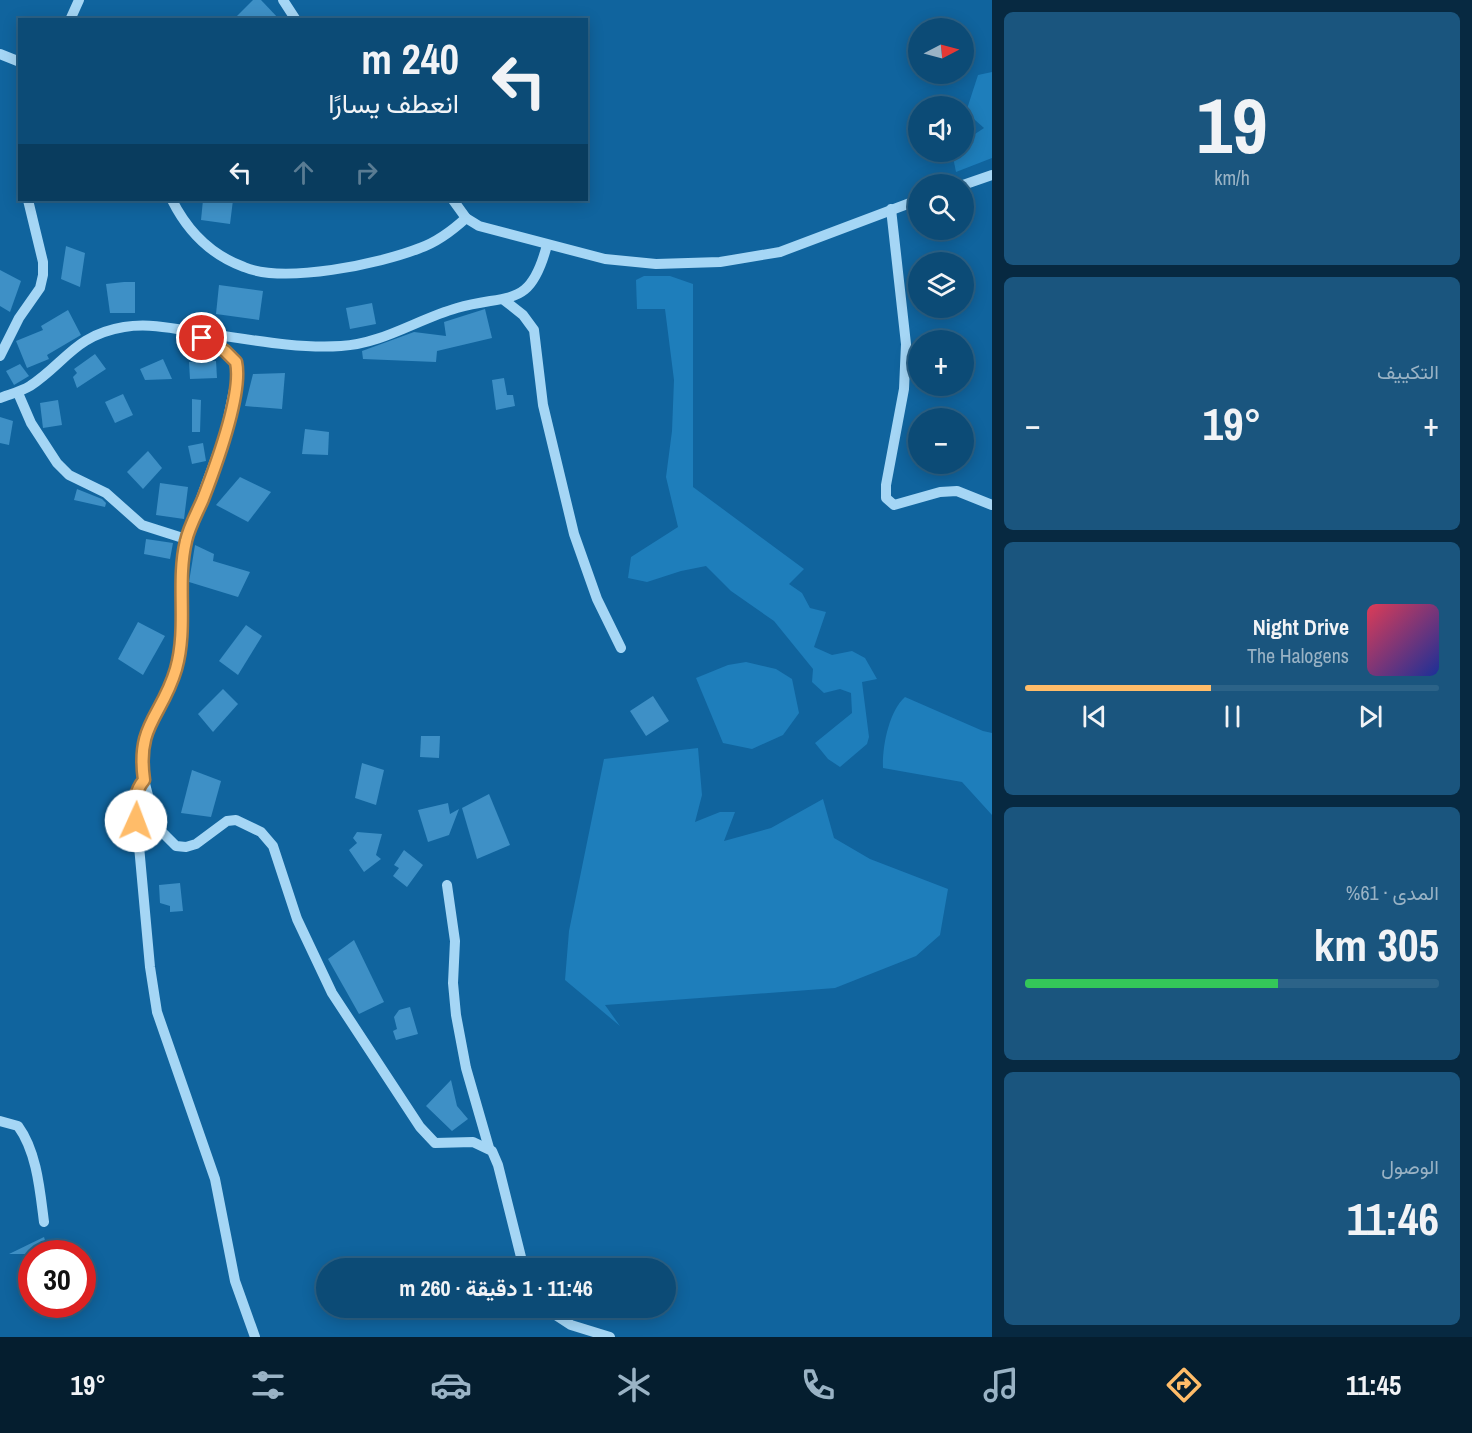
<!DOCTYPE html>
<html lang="ar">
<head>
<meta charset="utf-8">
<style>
	:root { --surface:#0c4b76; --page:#1a557e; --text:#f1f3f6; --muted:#9ab3c5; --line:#2c6388; --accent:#ffbc69 }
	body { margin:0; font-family:"Archivo Narrow",Vazirmatn,sans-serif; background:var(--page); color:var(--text); direction:rtl; height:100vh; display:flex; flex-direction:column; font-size:22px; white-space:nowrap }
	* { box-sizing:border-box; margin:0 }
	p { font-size:20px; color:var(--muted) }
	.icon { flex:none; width:33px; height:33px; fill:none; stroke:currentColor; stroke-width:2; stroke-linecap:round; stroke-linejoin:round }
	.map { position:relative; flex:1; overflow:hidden; direction:ltr }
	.details { display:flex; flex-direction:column; gap:12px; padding:12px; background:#072941; width:480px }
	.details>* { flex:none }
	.guide { position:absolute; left:18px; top:18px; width:570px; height:183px; border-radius:0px; box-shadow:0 3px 15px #0003,0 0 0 2px var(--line); direction:rtl; background:#0c4b76; color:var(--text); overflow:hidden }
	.needle { width:39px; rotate:84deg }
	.controls { position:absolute; left:908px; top:18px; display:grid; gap:12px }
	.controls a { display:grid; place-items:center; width:66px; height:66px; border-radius:50%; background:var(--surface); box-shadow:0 3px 15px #0003,0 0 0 2px var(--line); font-size:30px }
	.speed { position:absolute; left:18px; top:1240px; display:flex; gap:12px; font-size:30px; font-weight:700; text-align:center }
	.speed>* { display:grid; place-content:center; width:78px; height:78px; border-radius:50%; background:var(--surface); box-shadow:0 3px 15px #0003,0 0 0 2px var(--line); line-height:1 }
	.speed .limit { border:9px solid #d22; background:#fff; color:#111 }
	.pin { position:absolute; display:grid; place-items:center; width:51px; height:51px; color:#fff; margin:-26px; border:3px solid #fff; border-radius:50%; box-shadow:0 2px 6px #0007 }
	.me { position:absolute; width:66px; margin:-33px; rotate:2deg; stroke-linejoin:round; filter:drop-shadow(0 0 4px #0008) }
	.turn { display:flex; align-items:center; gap:21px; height:126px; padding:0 30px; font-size:27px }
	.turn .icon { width:78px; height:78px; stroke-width:2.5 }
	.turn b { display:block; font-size:42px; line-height:51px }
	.lanes { display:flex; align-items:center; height:57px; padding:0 30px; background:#0003; justify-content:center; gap:30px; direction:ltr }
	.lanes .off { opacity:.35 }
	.big { font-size:45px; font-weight:700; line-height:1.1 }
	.details .tile { flex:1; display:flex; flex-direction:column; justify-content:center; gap:9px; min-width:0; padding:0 21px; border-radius:9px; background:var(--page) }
	.details .dial { align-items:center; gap:0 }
	.dial b { font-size:78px; line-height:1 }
	.song { display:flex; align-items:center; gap:18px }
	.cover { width:72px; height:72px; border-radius:9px; background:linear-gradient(135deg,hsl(350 70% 55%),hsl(230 70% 35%)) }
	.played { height:6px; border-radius:3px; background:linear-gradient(90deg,var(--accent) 45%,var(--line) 45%) }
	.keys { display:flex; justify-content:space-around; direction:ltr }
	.heat { display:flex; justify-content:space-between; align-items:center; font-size:33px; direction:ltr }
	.charge { height:9px; border-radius:4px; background:linear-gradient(90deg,#34c759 61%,var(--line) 0) }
	.trip { position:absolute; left:316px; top:1258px; width:360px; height:60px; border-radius:30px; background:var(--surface); box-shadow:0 3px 15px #0003,0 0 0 2px var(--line); font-weight:700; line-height:60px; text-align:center; direction:rtl }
	.dock { display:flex; height:96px; justify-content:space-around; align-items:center; background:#051e2f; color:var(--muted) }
	.dock .icon { width:42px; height:42px }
	.dock .active { color:var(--accent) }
	.dock b { font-size:27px; color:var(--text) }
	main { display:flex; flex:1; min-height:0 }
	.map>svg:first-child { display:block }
	.green { fill:#1e7ebb }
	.building { fill:#3e90c6 }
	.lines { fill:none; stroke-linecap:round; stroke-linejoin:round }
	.minor { stroke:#a5d6f5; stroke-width:10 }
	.route-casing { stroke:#a67a44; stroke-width:15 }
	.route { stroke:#ffbc69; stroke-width:10 }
</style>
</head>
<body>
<main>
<section class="details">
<div class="tile dial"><b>19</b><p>km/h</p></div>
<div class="tile"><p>التكييف</p>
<div class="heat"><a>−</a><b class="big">19°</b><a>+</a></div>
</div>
<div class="tile">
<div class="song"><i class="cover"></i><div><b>Night Drive</b><p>The Halogens</p></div></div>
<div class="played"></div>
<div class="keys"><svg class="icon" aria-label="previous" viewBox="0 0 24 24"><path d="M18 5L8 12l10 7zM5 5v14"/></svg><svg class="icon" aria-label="pause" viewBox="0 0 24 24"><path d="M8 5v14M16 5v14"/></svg><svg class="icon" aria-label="next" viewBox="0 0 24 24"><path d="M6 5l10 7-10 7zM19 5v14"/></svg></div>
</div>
<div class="tile"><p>المدى · 61%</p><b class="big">305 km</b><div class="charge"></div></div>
<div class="tile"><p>الوصول</p><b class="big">11:46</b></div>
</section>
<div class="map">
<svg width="992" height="1337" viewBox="0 0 992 1337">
	<rect width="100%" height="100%" fill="#10649e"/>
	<!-- green -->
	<g class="green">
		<path d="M992 72V158L956 172 952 152H963V142L984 128 966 112 978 75Z"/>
		<path d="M644 276H670L693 284V487L804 569 789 584 802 593 810 608 826 612 814 647 832 655 852 651 865 658 877 679 862 682 869 737 867 744 840 767 828 759 815 743 852 713 851 693 840 689 824 693 812 682 813 669 774 621 731 591 706 566 681 571 647 582 628 578 631 557 678 527 666 477 672 431 674 380 665 309H637L636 280Z"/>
		<path d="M746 662 776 669 792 679 799 713 783 735 752 749 723 743 696 678 728 665Z"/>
		<path d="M905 697 983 731 992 733V815L962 782 883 768C882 747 889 711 905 697Z"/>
		<path d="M698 748 702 795 695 822 720 812H735L724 841 771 828 823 799 834 838 870 859 948 889 940 935 916 956 835 988 605 1005 620 1026 565 980 569 931 604 759Z"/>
	</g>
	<!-- building -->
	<g class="building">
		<path d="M253 0H261L280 20H233Z"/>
		<path d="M203 200H233L230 224 201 220Z"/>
		<path d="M66 246 85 253 80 287 61 279Z"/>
		<path d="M0 270 21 281 10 312 0 306Z"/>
		<path d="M124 282H135V313H110L106 284Z"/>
		<path d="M219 285 263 291 259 320 216 314Z"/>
		<path d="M372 303 376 324 350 329 346 308Z"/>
		<path d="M485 309 492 338 437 351 436 362 363 359 362 351 414 332 446 336 444 322Z"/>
		<path d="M68 310 81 335 47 355 49 359 27 368 16 341 43 330 41 326Z"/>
		<path d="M95 354 106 369 77 388 73 377 77 373 74 369Z"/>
		<path d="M163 359 172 379 145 380 140 369Z"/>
		<path d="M216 361 217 378 190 379 189 362Z"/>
		<path d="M20 364 29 376 14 385 6 371Z"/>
		<path d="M285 373 282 409 245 406 253 374Z"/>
		<path d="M504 378 507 395H513L515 406 496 410 492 380Z"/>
		<path d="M123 394 133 415 115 423 105 402Z"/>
		<path d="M192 399 201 400 200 432H192Z"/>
		<path d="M58 400 62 425 43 428 40 403Z"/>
		<path d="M0 417 13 421 9 445 0 443Z"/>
		<path d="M305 429 329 432 328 455 302 454Z"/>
		<path d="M203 443 206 461 192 464 188 446Z"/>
		<path d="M148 451 162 468 143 489 127 472Z"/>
		<path d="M240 477 271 492 248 522 216 505Z"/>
		<path d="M160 483 188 487 184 519 156 515Z"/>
		<path d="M77 489 102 499 106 503 105 507 74 500Z"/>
		<path d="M146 539 173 543 170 559 144 554Z"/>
		<path d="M195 545 214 554 213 561 250 572 238 597 189 582Z"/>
		<path d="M138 622 165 636 143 675 118 659Z"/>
		<path d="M246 625 262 636 238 675 219 661Z"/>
		<path d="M223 689 238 704 213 732 198 714Z"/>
		<path d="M653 696 669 721 646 736 630 711Z"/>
		<path d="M421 736H440L439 758 420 757Z"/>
		<path d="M362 763 384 770 376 805 355 798Z"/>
		<path d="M192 770 221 781 211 817 181 813Z"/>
		<path d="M489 794 510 845 477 859 462 808Z"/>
		<path d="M448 803 450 814 459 809 449 835 428 842 418 810Z"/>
		<path d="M357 832 382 834 376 855 381 859 364 872 349 850 357 843 353 838Z"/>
		<path d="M404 850 423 865 407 887 393 876 399 868 394 865Z"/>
		<path d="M180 883 183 911 170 912V906L160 903 159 885Z"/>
		<path d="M354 940 384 1002 359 1014 328 959Z"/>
		<path d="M410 1007 418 1034 396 1040 393 1031 397 1029 394 1017 399 1010Z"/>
		<path d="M451 1080 457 1106 468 1119 452 1131 426 1106Z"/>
		<path d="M44 1237 49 1254H9Z"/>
	</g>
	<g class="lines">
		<!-- minor -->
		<g class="minor">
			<path d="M283 0 296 20"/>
			<path d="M70 20 79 0"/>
			<path d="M0 54 20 62"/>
			<path d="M963 185 992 175"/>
			<path d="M172 200C187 230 211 255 244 267 284 284 380 264 420 248 437 242 454 229 466 218"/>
			<path d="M453 200 466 218 479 226 605 259 656 264 720 262 780 252 918 200"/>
			<path d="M891 209 906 344 904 389 886 485V498L894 505 940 492 957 491 992 505"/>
			<path d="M504 300 523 315 534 330 543 405 574 534 597 599 621 648"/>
			<path d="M189 331 232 355 238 370 225 433 186 539 182 568V614L178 661 167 692 147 730 142 746 144 780 151 807 161 831 176 846 186 847 196 844 227 821 236 820 261 832 273 846 297 919 332 993 420 1127 435 1143 473 1142 492 1151 498 1165 524 1269"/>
			<path d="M0 356 19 318 40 288 43 275V262L28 200"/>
			<path d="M18 393 31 423 57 463 69 475 106 493 142 525 186 539"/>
			<path d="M0 398C10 394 20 392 30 386 65 363 75 335 124 327 148 323 172 328 196 332 243 338 293 349 341 346 382 344 418 319 457 308 509 293 530 310 547 245"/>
			<path d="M144 780 137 788 135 802 150 967 157 1012 215 1179 235 1281 255 1337"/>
			<path d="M447 885 455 941 453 983 456 1015 466 1068 489 1148"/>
			<path d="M0 1121 18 1126C37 1152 40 1191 44 1222"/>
			<path d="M545 1308 571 1325 610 1337"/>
		</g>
	</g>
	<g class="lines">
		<!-- route casing -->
		<g class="route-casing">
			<path id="route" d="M136 821C135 805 133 793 144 780 136 724 162 717 176 669 188 627 176 583 186 541 189 527 197 513 203 499 215 468 243 393 236 362L225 351 202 338"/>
		</g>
		<!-- route -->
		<use href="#route" class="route"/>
	</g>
</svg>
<div class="controls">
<a><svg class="needle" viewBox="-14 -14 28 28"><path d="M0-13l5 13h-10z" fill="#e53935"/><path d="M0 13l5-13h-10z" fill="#9ab3c5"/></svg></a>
<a><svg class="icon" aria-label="sound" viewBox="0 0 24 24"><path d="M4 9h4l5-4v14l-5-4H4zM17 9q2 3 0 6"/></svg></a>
<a><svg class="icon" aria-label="search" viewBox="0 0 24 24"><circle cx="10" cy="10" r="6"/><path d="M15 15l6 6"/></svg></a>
<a><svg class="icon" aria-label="layers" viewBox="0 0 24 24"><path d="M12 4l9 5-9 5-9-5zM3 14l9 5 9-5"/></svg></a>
<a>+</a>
<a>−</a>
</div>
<div class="speed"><div class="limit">30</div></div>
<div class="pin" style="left:202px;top:338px;background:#d93025"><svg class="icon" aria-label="arrive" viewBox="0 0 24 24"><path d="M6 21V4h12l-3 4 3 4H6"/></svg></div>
<svg class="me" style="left:136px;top:821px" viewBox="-20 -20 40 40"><circle r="19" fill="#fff"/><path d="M0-13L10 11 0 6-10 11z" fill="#ffbc69"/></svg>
<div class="trip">11:46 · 1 دقيقة · 260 m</div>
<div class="guide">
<div class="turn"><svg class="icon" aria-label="left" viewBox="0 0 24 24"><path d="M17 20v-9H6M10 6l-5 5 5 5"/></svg><div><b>240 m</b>انعطف يسارًا</div></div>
<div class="lanes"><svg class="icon" aria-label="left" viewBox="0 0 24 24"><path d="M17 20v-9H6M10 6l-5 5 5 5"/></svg><svg class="icon off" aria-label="ahead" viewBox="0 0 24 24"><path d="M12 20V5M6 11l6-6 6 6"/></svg><svg class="icon off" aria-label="right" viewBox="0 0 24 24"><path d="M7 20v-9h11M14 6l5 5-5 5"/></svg></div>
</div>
</div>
</main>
<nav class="dock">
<b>11:45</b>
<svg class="icon active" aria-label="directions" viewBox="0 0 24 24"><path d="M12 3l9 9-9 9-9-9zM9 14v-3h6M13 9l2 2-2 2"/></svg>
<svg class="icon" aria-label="music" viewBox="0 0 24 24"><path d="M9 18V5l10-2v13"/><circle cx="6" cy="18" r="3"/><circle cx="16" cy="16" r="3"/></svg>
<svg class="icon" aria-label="phone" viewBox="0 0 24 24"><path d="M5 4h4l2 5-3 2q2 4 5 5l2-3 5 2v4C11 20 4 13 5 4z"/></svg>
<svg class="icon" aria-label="climate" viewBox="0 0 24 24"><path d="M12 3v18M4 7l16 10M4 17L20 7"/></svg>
<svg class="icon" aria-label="car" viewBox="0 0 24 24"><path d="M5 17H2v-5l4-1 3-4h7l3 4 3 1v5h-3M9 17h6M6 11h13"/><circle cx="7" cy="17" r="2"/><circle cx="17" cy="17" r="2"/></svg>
<svg class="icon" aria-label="filters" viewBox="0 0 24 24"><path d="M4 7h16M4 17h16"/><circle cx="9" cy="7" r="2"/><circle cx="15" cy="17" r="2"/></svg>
<b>19°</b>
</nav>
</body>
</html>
